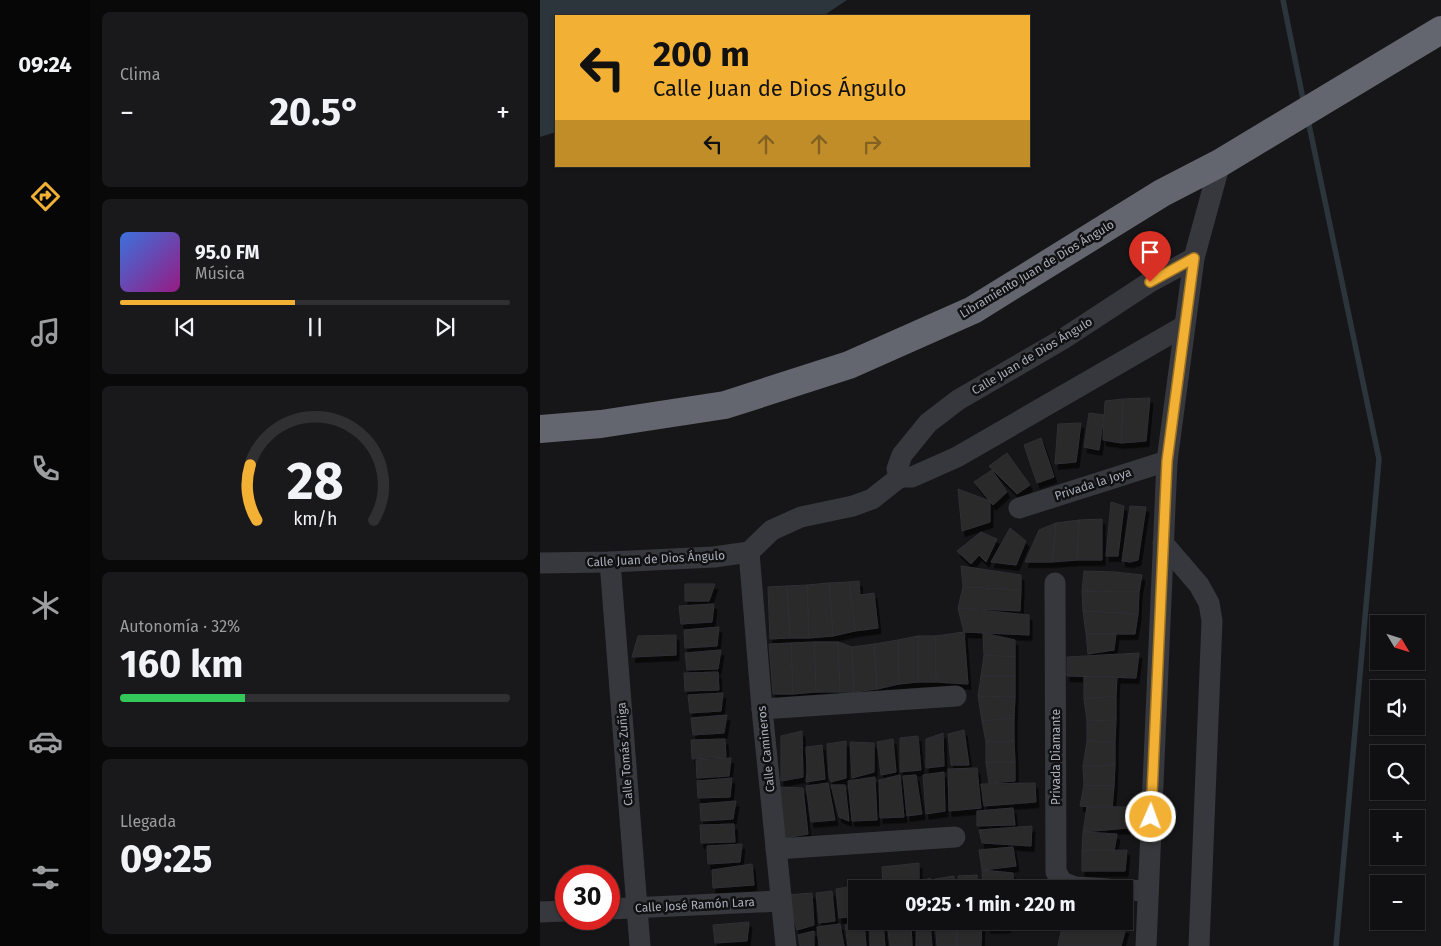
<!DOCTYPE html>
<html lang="es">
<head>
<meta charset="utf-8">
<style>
	:root { --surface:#101012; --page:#19191b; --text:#f1f3f6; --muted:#9c9d9f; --line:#303032; --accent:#f2b134 }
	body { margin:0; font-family:"Fira Sans",sans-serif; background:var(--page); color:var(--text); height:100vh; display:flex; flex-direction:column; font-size:19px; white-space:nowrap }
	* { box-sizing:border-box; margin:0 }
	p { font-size:16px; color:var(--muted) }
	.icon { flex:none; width:28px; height:28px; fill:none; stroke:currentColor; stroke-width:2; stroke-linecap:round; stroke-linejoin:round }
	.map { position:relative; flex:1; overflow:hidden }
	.panel { display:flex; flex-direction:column; gap:12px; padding:12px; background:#09090a; width:450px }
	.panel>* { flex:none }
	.top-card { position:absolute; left:15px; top:15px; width:475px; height:152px; border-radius:0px; box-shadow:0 1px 4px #0004,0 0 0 1px var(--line); background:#f2b134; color:#111; overflow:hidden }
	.needle { width:32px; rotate:128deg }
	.fabs { position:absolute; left:830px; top:615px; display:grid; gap:10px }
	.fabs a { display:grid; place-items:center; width:55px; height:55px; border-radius:0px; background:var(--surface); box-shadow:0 1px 4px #0004,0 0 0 1px var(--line); font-size:25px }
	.speed { position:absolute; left:15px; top:865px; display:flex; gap:10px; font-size:25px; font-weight:700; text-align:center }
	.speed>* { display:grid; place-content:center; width:65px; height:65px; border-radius:50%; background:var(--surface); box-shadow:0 1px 4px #0004,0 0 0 1px var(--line); line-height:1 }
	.speed .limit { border:8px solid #d22; background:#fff; color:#111 }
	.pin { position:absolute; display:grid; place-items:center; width:42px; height:42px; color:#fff; margin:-51px -21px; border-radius:50% 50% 50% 0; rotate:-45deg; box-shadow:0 0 5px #0007 }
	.pin .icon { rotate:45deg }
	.me { position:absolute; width:55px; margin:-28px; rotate:2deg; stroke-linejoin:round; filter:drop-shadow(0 0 4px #0008) }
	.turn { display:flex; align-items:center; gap:18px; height:105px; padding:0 15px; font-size:22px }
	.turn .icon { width:65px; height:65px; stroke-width:2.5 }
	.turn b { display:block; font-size:35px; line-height:42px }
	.lanes { display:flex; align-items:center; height:48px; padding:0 15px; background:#0003; justify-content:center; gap:25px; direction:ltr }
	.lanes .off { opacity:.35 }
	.big { font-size:38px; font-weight:700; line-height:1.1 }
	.panel .tile { flex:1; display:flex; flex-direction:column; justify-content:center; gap:8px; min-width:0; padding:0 18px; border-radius:8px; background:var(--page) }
	.panel .dial { align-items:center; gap:0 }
	.dial svg { height:130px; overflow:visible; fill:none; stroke:var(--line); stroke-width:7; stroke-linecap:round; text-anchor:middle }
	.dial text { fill:var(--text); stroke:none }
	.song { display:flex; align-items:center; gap:15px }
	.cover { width:60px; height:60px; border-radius:8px; background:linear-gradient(135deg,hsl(220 70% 55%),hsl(310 70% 35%)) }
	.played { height:5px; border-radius:2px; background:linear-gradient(90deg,var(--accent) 45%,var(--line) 45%) }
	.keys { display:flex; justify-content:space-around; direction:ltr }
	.heat { display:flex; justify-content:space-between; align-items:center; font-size:28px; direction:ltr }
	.charge { height:8px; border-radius:4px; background:linear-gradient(90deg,#34c759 32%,var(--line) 0) }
	.trip { position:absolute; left:308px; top:880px; width:285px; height:50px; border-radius:0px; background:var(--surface); box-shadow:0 1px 4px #0004,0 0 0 1px var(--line); font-weight:700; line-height:50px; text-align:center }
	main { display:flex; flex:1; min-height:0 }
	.menu { display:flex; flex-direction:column; width:90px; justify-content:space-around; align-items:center; background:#060607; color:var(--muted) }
	.menu .icon { width:35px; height:35px }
	.menu .selected { color:var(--accent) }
	.menu b { font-size:22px; color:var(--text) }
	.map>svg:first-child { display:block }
	.water { fill:#2c353c }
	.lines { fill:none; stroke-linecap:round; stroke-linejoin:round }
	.stream { stroke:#2c353c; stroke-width:5.5 }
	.building { fill:#29292c; stroke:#303034; filter:url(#shadow) }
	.minor { stroke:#37383d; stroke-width:21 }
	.highway { stroke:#63666e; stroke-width:28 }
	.route-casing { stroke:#9d7322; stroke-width:12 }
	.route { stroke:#f2b134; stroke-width:9 }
	.labels { text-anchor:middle; stroke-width:5; stroke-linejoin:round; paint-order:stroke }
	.street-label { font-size:12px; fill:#a8adb8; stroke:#111113 }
</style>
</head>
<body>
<main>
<nav class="menu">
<b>09:24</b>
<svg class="icon selected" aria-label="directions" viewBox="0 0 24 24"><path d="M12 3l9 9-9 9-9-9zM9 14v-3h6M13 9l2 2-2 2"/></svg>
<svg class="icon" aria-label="music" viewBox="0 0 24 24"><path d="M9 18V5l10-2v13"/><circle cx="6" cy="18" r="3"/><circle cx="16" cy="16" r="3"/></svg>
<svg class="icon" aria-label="phone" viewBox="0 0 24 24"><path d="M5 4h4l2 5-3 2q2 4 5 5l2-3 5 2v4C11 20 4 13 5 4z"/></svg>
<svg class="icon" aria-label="climate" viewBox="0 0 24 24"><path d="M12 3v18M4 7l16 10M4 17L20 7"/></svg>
<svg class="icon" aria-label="car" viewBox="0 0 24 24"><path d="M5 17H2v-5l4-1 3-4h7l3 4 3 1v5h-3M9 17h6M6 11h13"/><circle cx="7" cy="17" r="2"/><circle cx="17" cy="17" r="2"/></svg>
<svg class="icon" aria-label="filters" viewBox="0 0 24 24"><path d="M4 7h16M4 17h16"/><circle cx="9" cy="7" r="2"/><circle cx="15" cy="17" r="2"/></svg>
</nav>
<section class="panel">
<div class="tile"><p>Clima</p>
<div class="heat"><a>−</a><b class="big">20.5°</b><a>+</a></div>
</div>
<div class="tile">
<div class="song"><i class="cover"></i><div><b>95.0 FM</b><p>Música</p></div></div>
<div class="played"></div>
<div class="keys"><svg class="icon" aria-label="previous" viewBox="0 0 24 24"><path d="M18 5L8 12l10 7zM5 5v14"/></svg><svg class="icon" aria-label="pause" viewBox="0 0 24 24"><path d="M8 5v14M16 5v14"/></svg><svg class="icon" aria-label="next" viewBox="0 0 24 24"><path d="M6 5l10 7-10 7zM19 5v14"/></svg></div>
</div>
<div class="tile dial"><svg viewBox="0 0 100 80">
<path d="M14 69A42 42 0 1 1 86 69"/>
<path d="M14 69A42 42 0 0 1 10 35" stroke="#f2b134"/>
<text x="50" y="56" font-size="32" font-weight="700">28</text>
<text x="50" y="72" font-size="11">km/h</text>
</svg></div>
<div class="tile"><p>Autonomía · 32%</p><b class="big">160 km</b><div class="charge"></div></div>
<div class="tile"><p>Llegada</p><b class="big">09:25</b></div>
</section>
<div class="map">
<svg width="901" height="946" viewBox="0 0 901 946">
	<defs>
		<filter id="shadow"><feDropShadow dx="3" dy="5.5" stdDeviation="0" flood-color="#0009"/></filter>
	</defs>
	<rect width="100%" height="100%" fill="#161618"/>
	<!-- water -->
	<path class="water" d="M0 0H307L283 16H16V132L0 137Z"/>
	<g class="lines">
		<!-- stream -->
		<g class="stream">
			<path d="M743 0 764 104"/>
			<path d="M768 120 839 459 796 946"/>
		</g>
	</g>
	<!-- building -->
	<g class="building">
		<path d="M610 398 606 441 581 443 583 399Z"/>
		<path d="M583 399 581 443 563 440 565 401Z"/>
		<path d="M549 413 564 415 559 450 544 447Z"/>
		<path d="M541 423 536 462 515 464 518 424Z"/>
		<path d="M501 438 514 477 497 483 484 445Z"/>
		<path d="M467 453 490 485 477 494 449 466Z"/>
		<path d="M452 470 467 492 453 505 434 482Z"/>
		<path d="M418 489 450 501V522L422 531Z"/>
		<path d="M571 502 584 506 578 556H566Z"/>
		<path d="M590 506 606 507 598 560 590 562 582 561Z"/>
		<path d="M562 519V560H537L539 520Z"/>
		<path d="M539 520 537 560 512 562 516 523Z"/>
		<path d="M516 523 512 562H485L499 530Z"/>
		<path d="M470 528 486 541 476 565 451 562Z"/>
		<path d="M441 532 457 539 446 562 439 555 431 564 417 551Z"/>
		<path d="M421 566 481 575V590L423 587Z"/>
		<path d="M544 571 575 572 602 575 599 592 542 591Z"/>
		<path d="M319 581 320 595 334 593 338 628 315 631 309 582Z"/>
		<path d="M309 582 315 631 293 636 289 583Z"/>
		<path d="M289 583 293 636 269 638 267 585Z"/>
		<path d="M145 584H175L169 601H145Z"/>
		<path d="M267 585 269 638H250L247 586Z"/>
		<path d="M247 586 250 638 230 639 228 587Z"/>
		<path d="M423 587 481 590 480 611 418 608Z"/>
		<path d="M542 591 599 592 598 614 543 611Z"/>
		<path d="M174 604 172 622 141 624 139 606Z"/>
		<path d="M418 608 489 615V635L424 632Z"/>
		<path d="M543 611 598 614 595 634H546Z"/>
		<path d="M179 627 177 646 145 648 144 630Z"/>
		<path d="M424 632 428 684 396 682 395 636Z"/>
		<path d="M443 633 475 640V657L444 655Z"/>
		<path d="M546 634H576L574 650 548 654Z"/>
		<path d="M136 635V655L92 657 98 636Z"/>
		<path d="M378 636H395L396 682H378Z"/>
		<path d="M378 636V682L359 684 358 640Z"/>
		<path d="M358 640 359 684 337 689 334 644Z"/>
		<path d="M274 642H298L300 692H276Z"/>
		<path d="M274 642 276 692 253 694 251 643Z"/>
		<path d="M298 642 312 647 314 692H300Z"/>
		<path d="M251 643 253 694H233L229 644Z"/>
		<path d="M334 644 337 689 314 692 312 647Z"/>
		<path d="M181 650 178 669 147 670 145 653Z"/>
		<path d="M599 653 596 678 527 676V657Z"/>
		<path d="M444 655 475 657V676H441Z"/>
		<path d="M178 672 179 690 145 691 144 673Z"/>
		<path d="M441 676H475V697L438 696Z"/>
		<path d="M544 677H577L576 696 544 699Z"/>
		<path d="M183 693 181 711 150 713 148 695Z"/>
		<path d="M438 696 475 697 474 718 442 721Z"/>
		<path d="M576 696V720L547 721 544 699Z"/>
		<path d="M187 715 184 733 153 735 151 718Z"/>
		<path d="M474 718V741L446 742 442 721Z"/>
		<path d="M576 720 575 742 547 741V721Z"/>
		<path d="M424 730 429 765H411L408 734Z"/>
		<path d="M262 731 263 777 241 781V736Z"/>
		<path d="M403 733 404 766 386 768V739Z"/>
		<path d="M378 736 381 770 360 772V738Z"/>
		<path d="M185 739 186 757 152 759 151 740Z"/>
		<path d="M353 739 356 772 341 775 337 742Z"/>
		<path d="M306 741V778L291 782 289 777 287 744Z"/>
		<path d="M474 741 475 762 446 763V742Z"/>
		<path d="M547 741 575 742V765L543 766Z"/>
		<path d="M310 742 334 743V772L312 778Z"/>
		<path d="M282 745 285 779 266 782 267 771 266 747Z"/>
		<path d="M191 758 189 776 157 778 156 760Z"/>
		<path d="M475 762V781L449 783 446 763Z"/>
		<path d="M575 765 574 786 544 785 543 766Z"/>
		<path d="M437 768 441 808 409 811 408 769Z"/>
		<path d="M404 772 405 811 386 814 383 775Z"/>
		<path d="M360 775 364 817 340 818 339 780Z"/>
		<path d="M376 775 382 814 367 816 363 776Z"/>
		<path d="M335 777 337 820 312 821 308 781Z"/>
		<path d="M192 778 190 797 158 798 157 781Z"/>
		<path d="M288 783 295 820 271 822 266 786Z"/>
		<path d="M495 783 496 802 444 806 441 784Z"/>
		<path d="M291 785H305L309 821 299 817Z"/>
		<path d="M544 785 574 786 572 809 540 806Z"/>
		<path d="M239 787 263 788 268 834 245 838Z"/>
		<path d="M196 801 193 819 161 821 160 804Z"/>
		<path d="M547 807H592L588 828 543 832Z"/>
		<path d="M473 808 475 825 437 826V811Z"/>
		<path d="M194 824 195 842 161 843 160 825Z"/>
		<path d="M492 826 491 846 442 843 439 830Z"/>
		<path d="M543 832 577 834 574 851H542Z"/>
		<path d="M202 844 200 862 168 864 167 846Z"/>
		<path d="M473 847 476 866 442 870 439 850Z"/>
		<path d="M587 850 585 871H542V851Z"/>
		<path d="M379 863V883L390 878 391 889H343L342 867Z"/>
		<path d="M212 864 214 885 173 888 172 870Z"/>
		<path d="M442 870 473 873 474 889H443Z"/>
		<path d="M437 875V889H419L418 876Z"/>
		<path d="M414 876 415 889H396L395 879Z"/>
		<path d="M339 881V889H324V886Z"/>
		<path d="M320 885V889H316V916L299 918 296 889Z"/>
		<path d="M292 891 295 921 279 923 276 893Z"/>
		<path d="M272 893 274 925 257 930 247 895Z"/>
		<path d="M319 921H324L326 946H308L305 925Z"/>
		<path d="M355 921H371L372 946H350L347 923Z"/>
		<path d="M377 921H390L392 946H376Z"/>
		<path d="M395 921H417V946H397Z"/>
		<path d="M417 921H442L441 946H417Z"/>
		<path d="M447 921H468V927L448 928Z"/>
		<path d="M533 921H579L578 928H532Z"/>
		<path d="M209 922 207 941 175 943 173 925Z"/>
		<path d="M343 922 345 946H330V924Z"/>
		<path d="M300 924 304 946H279L277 927Z"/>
		<path d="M522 927 586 928 581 946H518Z"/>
		<path d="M274 931V946H260L258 935Z"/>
	</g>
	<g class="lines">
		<!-- minor -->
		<g class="minor">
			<path d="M360 477H372L417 457 644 326"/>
			<path d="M479 508 627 461"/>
			<path d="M623 543 659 585 669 603 672 621 659 946"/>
			<path d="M209 552 222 709 246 946"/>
			<path d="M70 562 100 946"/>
			<path d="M0 563 70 562 174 557 209 552 232 530 261 517 313 506 332 499 360 477 357 469 362 455 388 423 418 400 523 339 610 282 654 258"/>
			<path d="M515 583 516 872 522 882 535 887 568 889"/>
			<path d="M222 709 416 696"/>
			<path d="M236 849 415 837"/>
			<path d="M584 890 608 891"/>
			<path d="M69 909 241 901"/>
			<path d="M0 912 26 911"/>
			<path d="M606 946 627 461 654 258 680 163"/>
		</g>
		<!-- highway -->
		<path class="highway" d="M0 429 61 424 185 405 309 365 433 310 622 193 680 163 901 30"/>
	</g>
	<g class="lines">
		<!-- route casing -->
		<g class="route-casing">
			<path id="route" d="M610 282 654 258 627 461 611 817"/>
		</g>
		<!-- route -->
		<use href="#route" class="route"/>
	</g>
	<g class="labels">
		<!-- street labels -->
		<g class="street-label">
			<text transform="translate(497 269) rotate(-31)" y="4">Libramiento Juan de Dios Ángulo</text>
			<text transform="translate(492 356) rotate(-31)" y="4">Calle Juan de Dios Ángulo</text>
			<text transform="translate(553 484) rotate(-18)" y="4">Privada la Joya</text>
			<text transform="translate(116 559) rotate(-3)" y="4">Calle Juan de Dios Ángulo</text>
			<text transform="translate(226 749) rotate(-96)" y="4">Calle Camineros</text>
			<text transform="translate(85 754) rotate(-94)" y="4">Calle Tomás Zuñiga</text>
			<text transform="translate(516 757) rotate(-90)" y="4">Privada Diamante</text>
			<text transform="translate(155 905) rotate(-3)" y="4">Calle José Ramón Lara</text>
		</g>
	</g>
</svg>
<div class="fabs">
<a><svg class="needle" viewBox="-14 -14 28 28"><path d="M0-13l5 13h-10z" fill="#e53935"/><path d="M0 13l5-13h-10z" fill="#9c9d9f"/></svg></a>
<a><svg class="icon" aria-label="sound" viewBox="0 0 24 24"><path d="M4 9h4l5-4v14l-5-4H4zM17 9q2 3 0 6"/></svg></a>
<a><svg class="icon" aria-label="search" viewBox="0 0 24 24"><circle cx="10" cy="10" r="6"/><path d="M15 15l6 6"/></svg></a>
<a>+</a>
<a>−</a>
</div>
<div class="speed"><div class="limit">30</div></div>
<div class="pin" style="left:610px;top:282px;background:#d93025"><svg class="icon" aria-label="arrive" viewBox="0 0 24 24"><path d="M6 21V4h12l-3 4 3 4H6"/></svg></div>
<svg class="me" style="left:611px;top:817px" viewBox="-20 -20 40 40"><circle r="17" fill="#f2b134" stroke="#fff" stroke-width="3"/><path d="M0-11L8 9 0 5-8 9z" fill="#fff"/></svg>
<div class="trip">09:25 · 1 min · 220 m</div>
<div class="top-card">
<div class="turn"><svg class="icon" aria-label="left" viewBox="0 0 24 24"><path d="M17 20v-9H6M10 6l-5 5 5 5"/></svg><div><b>200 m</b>Calle Juan de Dios Ángulo</div></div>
<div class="lanes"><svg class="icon" aria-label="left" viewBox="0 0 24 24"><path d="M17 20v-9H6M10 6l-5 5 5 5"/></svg><svg class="icon off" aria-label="ahead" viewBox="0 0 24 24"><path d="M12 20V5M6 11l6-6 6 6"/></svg><svg class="icon off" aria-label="ahead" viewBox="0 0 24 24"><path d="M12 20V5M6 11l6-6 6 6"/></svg><svg class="icon off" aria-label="right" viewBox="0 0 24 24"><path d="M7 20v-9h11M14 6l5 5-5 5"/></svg></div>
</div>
</div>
</main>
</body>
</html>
